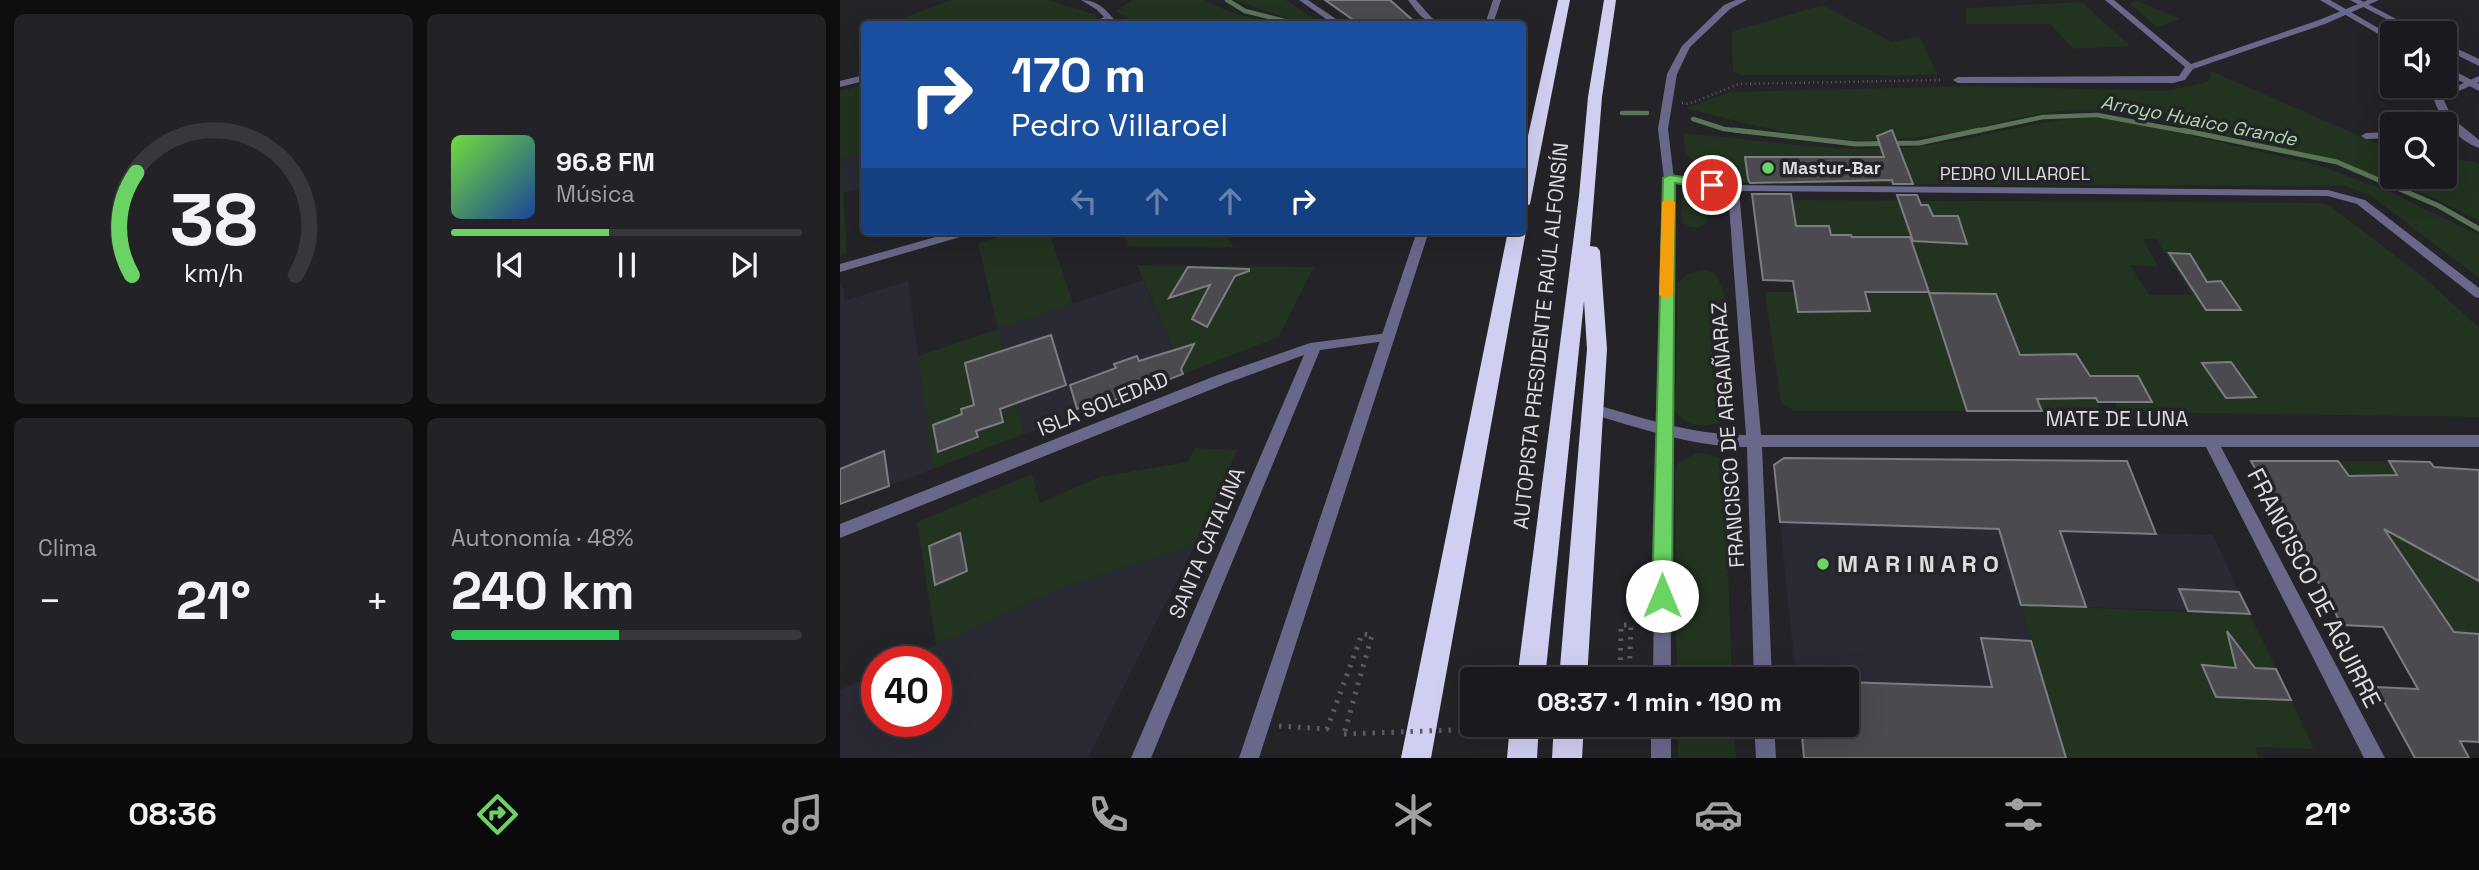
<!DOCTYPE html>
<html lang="es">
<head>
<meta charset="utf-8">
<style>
	:root { --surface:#1a1a1e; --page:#232327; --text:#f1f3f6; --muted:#9fa1a4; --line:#38383c; --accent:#6bd363 }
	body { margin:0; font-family:"Space Grotesk",sans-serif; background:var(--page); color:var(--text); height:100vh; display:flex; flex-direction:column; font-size:26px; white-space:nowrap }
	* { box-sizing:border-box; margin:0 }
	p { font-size:23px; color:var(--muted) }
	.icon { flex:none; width:38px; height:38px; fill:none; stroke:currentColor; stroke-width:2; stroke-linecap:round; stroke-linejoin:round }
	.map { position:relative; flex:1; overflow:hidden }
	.panel { display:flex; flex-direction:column; gap:14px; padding:14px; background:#0e0e10; width:840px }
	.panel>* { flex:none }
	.top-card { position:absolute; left:21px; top:21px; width:665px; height:214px; border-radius:7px; box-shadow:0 7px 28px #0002,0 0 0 2px var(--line); background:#1a4fa0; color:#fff; overflow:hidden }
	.fabs { position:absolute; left:1540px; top:21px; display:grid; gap:14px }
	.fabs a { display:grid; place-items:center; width:77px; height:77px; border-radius:7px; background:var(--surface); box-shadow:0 7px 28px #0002,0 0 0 2px var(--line); font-size:35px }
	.speed { position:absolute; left:21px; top:646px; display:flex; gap:14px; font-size:35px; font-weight:700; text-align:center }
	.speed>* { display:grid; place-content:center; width:91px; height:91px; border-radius:50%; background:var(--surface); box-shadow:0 7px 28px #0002,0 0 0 2px var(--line); line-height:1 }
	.speed .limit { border:10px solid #d22; background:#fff; color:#111 }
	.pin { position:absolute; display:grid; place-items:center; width:60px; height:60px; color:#fff; margin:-30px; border:4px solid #fff; border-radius:50%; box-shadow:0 2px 7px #0007 }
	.me { position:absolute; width:77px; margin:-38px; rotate:0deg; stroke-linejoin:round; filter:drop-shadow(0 0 5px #0008) }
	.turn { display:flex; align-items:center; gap:24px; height:147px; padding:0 35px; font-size:32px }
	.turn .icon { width:91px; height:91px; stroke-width:2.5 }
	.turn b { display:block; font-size:49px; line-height:60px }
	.lanes { display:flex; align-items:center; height:66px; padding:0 35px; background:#0003; justify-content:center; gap:35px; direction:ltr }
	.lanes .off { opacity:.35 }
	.big { font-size:52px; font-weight:700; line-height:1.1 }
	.panel .widget { flex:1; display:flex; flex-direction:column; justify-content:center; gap:10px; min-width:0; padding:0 24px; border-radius:10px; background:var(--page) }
	.panel .dial { align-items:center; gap:0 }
	.dial svg { height:182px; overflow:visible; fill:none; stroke:var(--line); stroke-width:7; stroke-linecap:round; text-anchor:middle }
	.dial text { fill:var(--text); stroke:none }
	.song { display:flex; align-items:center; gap:21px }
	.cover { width:84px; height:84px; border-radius:10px; background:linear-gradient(135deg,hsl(100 70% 55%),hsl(220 70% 35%)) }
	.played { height:7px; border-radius:4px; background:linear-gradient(90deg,var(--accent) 45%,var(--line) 45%) }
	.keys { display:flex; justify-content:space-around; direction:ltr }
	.heat { display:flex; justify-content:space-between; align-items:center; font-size:38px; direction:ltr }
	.charge { height:10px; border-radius:5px; background:linear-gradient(90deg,#34c759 48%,var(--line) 0) }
	.panel .tiles { flex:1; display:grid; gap:14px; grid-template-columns:repeat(2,1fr) }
	.trip { position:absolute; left:620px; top:667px; width:399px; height:70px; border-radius:7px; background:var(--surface); box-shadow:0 7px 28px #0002,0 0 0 2px var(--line); font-weight:700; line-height:70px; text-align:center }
	.tabs { display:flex; height:112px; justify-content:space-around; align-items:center; background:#0a0a0c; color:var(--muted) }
	.tabs .icon { width:49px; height:49px }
	.tabs .current { color:var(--accent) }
	.tabs b { font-size:32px; color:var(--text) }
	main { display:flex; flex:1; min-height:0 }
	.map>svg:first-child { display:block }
	.built { fill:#2a2a35 }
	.green { fill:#223320; fill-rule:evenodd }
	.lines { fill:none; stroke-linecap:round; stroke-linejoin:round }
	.stream-far1 { stroke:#597556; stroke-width:4.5 }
	.stream { stroke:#597556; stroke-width:5 }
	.building { fill:#4a4a4f; stroke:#7c7c82; stroke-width:2 }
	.path-far1 { stroke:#5c5c60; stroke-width:2.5; stroke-dasharray:1 3.5; stroke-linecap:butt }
	.path { stroke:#5c5c60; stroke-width:5; stroke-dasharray:2.5 7; stroke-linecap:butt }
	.minor { fill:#6a688a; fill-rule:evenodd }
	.tertiary { fill:#6a688a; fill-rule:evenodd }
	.motorway { fill:#d0cff1; fill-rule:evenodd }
	.path-bridge { stroke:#5c5c60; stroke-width:5; stroke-dasharray:2.5 7; stroke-linecap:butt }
	.route { fill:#6bd363; stroke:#468940; stroke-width:2 }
	.slow { fill:#f59e0b }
	.poi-dot { fill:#6bd363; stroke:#232328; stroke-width:2.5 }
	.labels { text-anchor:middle; stroke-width:7; stroke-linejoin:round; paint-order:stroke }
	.far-poi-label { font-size:18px; font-weight:bold; fill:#dddde0; stroke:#232328; text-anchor:start }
	.far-street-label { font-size:18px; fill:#dddde0; stroke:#232328 }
	.far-water-label { font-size:19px; font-style:italic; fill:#abdaa6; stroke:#232328 }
	.street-label { font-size:21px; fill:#dddde0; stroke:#232328 }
	.near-poi-label { font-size:24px; font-weight:bold; fill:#dddde0; stroke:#232328; text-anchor:start }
	.near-street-label { font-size:24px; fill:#dddde0; stroke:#232328 }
</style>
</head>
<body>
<main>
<section class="panel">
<div class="tiles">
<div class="widget dial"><svg viewBox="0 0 100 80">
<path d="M14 69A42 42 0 1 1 86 69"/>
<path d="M14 69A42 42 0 0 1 16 24" stroke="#6bd363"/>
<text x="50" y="56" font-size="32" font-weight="700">38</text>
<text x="50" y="72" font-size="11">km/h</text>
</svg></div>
<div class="widget">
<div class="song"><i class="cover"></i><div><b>96.8 FM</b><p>Música</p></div></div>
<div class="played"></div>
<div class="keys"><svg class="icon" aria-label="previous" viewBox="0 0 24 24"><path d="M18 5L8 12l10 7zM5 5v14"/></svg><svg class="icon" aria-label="pause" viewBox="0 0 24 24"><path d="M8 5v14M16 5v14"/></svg><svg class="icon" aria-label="next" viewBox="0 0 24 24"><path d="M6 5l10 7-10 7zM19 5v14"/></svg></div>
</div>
<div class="widget"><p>Clima</p>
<div class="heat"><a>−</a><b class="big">21°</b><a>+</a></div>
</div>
<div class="widget"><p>Autonomía · 48%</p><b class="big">240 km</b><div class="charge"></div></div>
</div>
</section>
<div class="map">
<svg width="1639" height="758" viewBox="0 0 1639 758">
	<rect width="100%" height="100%" fill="#232328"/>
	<!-- built -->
	<g class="built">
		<path d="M24 153V187L3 193 1 159Z"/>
		<path d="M303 280 333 351 299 361 297 356 275 364 276 370 257 377 267 403 184 434 158 329Z"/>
		<path d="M68 281 93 469 49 486 44 451 0 469V285L3 284 4 301Z"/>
		<path d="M940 522 1373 535 1399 592 1340 589 1348 611 1246 607 1226 549 1165 547 1191 641 1141 638 1152 688 1006 682V679H956Z"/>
		<path d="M355 545 248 758H0V690L37 673V721H96V662L61 661 221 588Z"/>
	</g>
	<!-- green -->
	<g class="green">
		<path d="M111 0H208L257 15 255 19 231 24H47Z"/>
		<path d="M292 0H365L388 11 433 24H299L275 11Z"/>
		<path d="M394 0H446L482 24H488H463Z"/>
		<path d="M1295 0 1340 19 1317 27 1291 5Z"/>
		<path d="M1242 2 1290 46 1234 49 1210 24H1126V8Z"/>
		<path d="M983 5 1052 42 1079 36 1098 75H900L893 72 891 33 896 30Z"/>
		<path d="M1371 71 1552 150V177H1605V157L1639 163V221C1550 172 1461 151 1363 131 1325 124 1287 110 1248 110 1208 109 1171 120 1133 129 1110 134 1083 137 1059 139 987 146 914 126 845 108L891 92 1135 86 1325 91 1364 83 1369 80Z"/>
		<path d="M24 85V153L1 159 7 253 0 255V91Z"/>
		<path d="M1245 118 1283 120 1478 165 1550 192 1639 235V278L1530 195 1505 186 900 183 891 178H873L846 154 843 133C922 139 1003 156 1082 146 1137 139 1190 121 1245 118Z"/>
		<path d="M849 188 859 189 866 193 867 224C857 229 851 229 842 222L841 191Z"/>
		<path d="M952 200 1481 203 1490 206 1587 280 1639 328V417L1279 412 1262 377 1228 394 1231 398H1256L1262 412 1202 411 1156 294 1090 293 1127 411H954L941 403 925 292 1089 291 1069 235H916L913 209 954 214ZM1303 239H1316L1352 295H1309L1290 265 1318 267Z"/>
		<path d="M178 231H209L233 304 158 329 184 434 93 469 78 356 158 329 138 243Z"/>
		<path d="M282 231H384L393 247 289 246Z"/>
		<path d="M297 265 474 267 439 337 343 374Z"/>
		<path d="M861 270 873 272C895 296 889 369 890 403 888 433 843 432 833 407L836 386 837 283 847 275Z"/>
		<path d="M355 448 397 450 355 545 221 588 96 645 77 522 192 474 200 503 259 477 347 462Z"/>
		<path d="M856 453C872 453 886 457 891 473L888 569 892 679H837L835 471 838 463Z"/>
		<path d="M1498 461H1549L1557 475 1540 513 1562 540H1599L1639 577V676L1613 630Z"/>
		<path d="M1181 605 1410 614 1436 669 1415 668 1407 657 1394 655 1396 668 1363 665 1376 697 1451 700 1474 749 1415 747 1419 758H1226Z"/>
		<path d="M838 725H894L896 758H838Z"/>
	</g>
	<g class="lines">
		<!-- stream-far1 -->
		<g class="stream-far1">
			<path d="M387 0 405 11 457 24"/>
			<path d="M782 113H807"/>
			<path d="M853 119 884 129 910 132"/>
			<path d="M1132 132 1203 117 1257 115 1349 132"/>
		</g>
		<!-- stream -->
		<g class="stream">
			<path d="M894 130 1016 144 1079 143 1140 130"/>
			<path d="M1342 130 1497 162 1599 206 1639 229"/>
		</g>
	</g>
	<!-- building -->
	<g class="building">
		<path d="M485 0H550L577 24H519Z"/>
		<path d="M1052 130 1073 184H1053L1052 180 910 183 908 179 905 157H1044L1037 136Z"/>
		<path d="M912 194H951L956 226H989L991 235H1011L1012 237H1070L1089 292H1025L1030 311 958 312 953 281 923 280Z"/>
		<path d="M1057 195H1077L1081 205H1088L1093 216H1118L1127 244 1073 241Z"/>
		<path d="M1329 253 1350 254 1367 282 1381 281 1401 310H1366Z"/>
		<path d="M348 267 409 269V271L395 276 367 327 352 319 370 285 329 298Z"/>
		<path d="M1089 293 1156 294 1180 355 1236 354 1250 376H1298L1312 402H1258L1256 398 1197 399 1202 411H1127Z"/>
		<path d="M211 335 226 385 160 409 163 422 136 431 138 437 98 452 93 425 122 414 121 409 134 405 125 363Z"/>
		<path d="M354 344 341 369 343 374 267 403 265 398 237 409 230 385 276 368 274 364 297 356 299 361Z"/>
		<path d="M1391 362 1416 397 1386 398 1362 363Z"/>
		<path d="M44 451 49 486 0 504V469Z"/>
		<path d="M944 458 1287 461 1316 534 1220 531 1246 607 1181 605 1159 529 940 522 934 465Z"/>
		<path d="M1411 461H1498L1509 476 1557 475 1549 461 1590 462 1594 467 1639 470V581L1544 529 1614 632 1639 634V742L1620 741 1629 758H1575L1536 687 1578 689 1543 627 1502 625Z"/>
		<path d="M120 533 127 571 95 585 89 546Z"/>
		<path d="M1339 589 1399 592 1410 614 1348 611Z"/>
		<path d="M1387 631 1415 668 1436 669 1451 700 1376 697 1362 665 1396 668Z"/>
		<path d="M1141 638 1191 641 1226 758H964L961 724H1006V682L1152 687Z"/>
	</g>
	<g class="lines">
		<!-- path-far1 -->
		<path class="path-far1" d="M842 103 849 104 899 84 1102 80"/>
		<!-- path -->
		<g class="path">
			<path d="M780 679 781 625H791L789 679"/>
			<path d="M439 726 487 729 522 634 532 635 504 734"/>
		</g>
		<!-- minor -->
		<g class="minor">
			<path d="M241 0C259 0 267 11 278 24H270L267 22 250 24 264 17 256 9Z"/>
			<path d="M459 0H468L496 19 489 21Z"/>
			<path d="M568 0H576L591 17 601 24C584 24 577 12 568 0Z"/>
			<path d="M1265 0H1274L1351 64 1479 20 1528 0H1539L1485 24 1353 69 1345 80 1333 83H1118L1113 80 1118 77 1339 76 1345 67Z"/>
			<path d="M24 75V81L0 87V81Z"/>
			<path d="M1639 76V82L1603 98 1612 118 1639 140V148C1617 140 1600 119 1593 97Z"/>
			<path d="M1552 132V138L1526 139 1521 136 1526 133Z"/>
			<path d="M829 176 893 185 1488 190 1525 200 1639 288V298L1635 297 1517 204 1488 196 899 191 921 435H1639V447H1381L1545 758H1524L1366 447H922L932 679H914L907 447C852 447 800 428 748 413L746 409 748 405 753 404C803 418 854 435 906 435L888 191 825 181 824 179Z"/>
			<path d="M117 231H136L134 233 0 272V264Z"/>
			<path d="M548 333 553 334 555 337 553 340 480 350 311 758H291L464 355 385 384 0 538V524L375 376 470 343Z"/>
			<path d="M914 724H934L936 758H916Z"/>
		</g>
		<!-- tertiary -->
		<g class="tertiary">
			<path d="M653 0H661L653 24H645Z"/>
			<path d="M896 0H907L890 9 850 47 837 74 828 129 834 179 830 430 831 679H813L816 430 824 179 818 129 827 74 842 46 884 5Z"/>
			<path d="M1480 0H1490L1552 36V42Z"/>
			<path d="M1510 0H1520L1583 33H1573Z"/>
			<path d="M1605 43 1639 59V66L1605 49Z"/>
			<path d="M1605 66 1639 84V91L1605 73Z"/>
			<path d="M577 231H589L419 758H399Z"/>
			<rect x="811" y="724" width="20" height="34"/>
		</g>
		<!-- motorway -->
		<g class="motorway">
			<path d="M718 0H730L690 204 682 209V163Z"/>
			<path d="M764 0H776L762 97 750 246 757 247 760 251 767 349 747 679H719L747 349 744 301 705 679H677L739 196 748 97Z"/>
			<path d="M682 227 686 231 591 758H561L668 231H682Z"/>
			<path d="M670 724H699L697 758H667Z"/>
			<path d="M714 724H744L742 758H712Z"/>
		</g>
		<!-- path-bridge -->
		<path class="path-bridge" d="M504 734 777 724"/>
	</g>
	<!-- route -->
	<path class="route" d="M829 175 872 181 878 185 872 189 835 183 832 596 829 602 822 605 815 602 812 596 823 178Z"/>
	<!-- slow -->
	<path class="slow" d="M828 199 835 202 833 295 826 299 819 295 822 202Z"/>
	<!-- markers -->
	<g class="poi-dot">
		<circle cx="928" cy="168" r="7"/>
		<circle cx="983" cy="564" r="7"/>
	</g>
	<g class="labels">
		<!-- far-poi labels -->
		<g class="far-poi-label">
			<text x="942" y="174">Mastur-Bar</text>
		</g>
		<!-- far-street labels -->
		<g class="far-street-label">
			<text x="1175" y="180">PEDRO VILLAROEL</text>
		</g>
		<!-- far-water labels -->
		<g class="far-water-label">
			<text transform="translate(1359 120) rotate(11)" y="7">Arroyo Huaico Grande</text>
		</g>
		<!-- street labels -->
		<g class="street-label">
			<text transform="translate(701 336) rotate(-84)" y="7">AUTOPISTA PRESIDENTE RAÚL ALFONSÍN</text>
			<text transform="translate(263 404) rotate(-22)" y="7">ISLA SOLEDAD</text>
			<text x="1277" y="426">MATE DE LUNA</text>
			<text transform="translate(888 435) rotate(-94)" y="7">FRANCISCO DE ARGAÑARAZ</text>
			<text transform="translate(367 543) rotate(-67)" y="7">SANTA CATALINA</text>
		</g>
		<!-- near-poi labels -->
		<g class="near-poi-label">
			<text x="997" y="572">M A R I N A R O</text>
		</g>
		<!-- near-street labels -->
		<g class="near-street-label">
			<text transform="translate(1474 588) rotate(63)" y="8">FRANCISCO DE AGUIRRE</text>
		</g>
	</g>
</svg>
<div class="fabs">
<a><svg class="icon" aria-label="sound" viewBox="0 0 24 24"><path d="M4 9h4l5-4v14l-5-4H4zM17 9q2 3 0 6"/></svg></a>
<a><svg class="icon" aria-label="search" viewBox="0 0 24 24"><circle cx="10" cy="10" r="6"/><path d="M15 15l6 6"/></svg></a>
</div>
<div class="speed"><div class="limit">40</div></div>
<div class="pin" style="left:872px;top:185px;background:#d93025"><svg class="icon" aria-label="arrive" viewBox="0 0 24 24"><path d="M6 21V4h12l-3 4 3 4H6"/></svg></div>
<svg class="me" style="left:822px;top:596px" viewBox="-20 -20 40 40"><circle r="19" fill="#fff"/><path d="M0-13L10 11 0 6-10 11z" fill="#6bd363"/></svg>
<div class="trip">08:37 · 1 min · 190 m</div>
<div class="top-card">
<div class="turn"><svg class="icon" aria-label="right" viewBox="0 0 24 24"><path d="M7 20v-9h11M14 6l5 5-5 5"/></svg><div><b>170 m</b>Pedro Villaroel</div></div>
<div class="lanes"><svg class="icon off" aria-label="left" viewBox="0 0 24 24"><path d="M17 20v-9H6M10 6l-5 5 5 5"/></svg><svg class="icon off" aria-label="ahead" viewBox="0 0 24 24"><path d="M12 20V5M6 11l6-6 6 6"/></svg><svg class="icon off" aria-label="ahead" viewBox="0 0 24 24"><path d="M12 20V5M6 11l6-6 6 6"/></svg><svg class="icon" aria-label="right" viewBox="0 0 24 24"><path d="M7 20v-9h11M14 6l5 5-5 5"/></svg></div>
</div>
</div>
</main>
<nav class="tabs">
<b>08:36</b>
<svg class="icon current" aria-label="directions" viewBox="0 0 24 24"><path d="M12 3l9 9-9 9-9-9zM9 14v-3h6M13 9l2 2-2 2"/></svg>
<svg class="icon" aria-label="music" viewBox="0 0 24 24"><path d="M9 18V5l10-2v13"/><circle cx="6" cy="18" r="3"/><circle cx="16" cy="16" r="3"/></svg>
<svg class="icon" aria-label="phone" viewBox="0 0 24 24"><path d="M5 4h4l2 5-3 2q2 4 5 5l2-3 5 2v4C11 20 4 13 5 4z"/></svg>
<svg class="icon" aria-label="climate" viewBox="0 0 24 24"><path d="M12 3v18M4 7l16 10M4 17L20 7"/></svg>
<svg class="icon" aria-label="car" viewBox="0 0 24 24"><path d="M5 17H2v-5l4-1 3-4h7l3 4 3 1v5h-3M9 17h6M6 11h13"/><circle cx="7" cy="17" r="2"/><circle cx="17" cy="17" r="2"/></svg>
<svg class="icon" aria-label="filters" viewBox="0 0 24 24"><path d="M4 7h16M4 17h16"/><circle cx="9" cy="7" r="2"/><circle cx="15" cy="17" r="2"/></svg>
<b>21°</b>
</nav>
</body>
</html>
